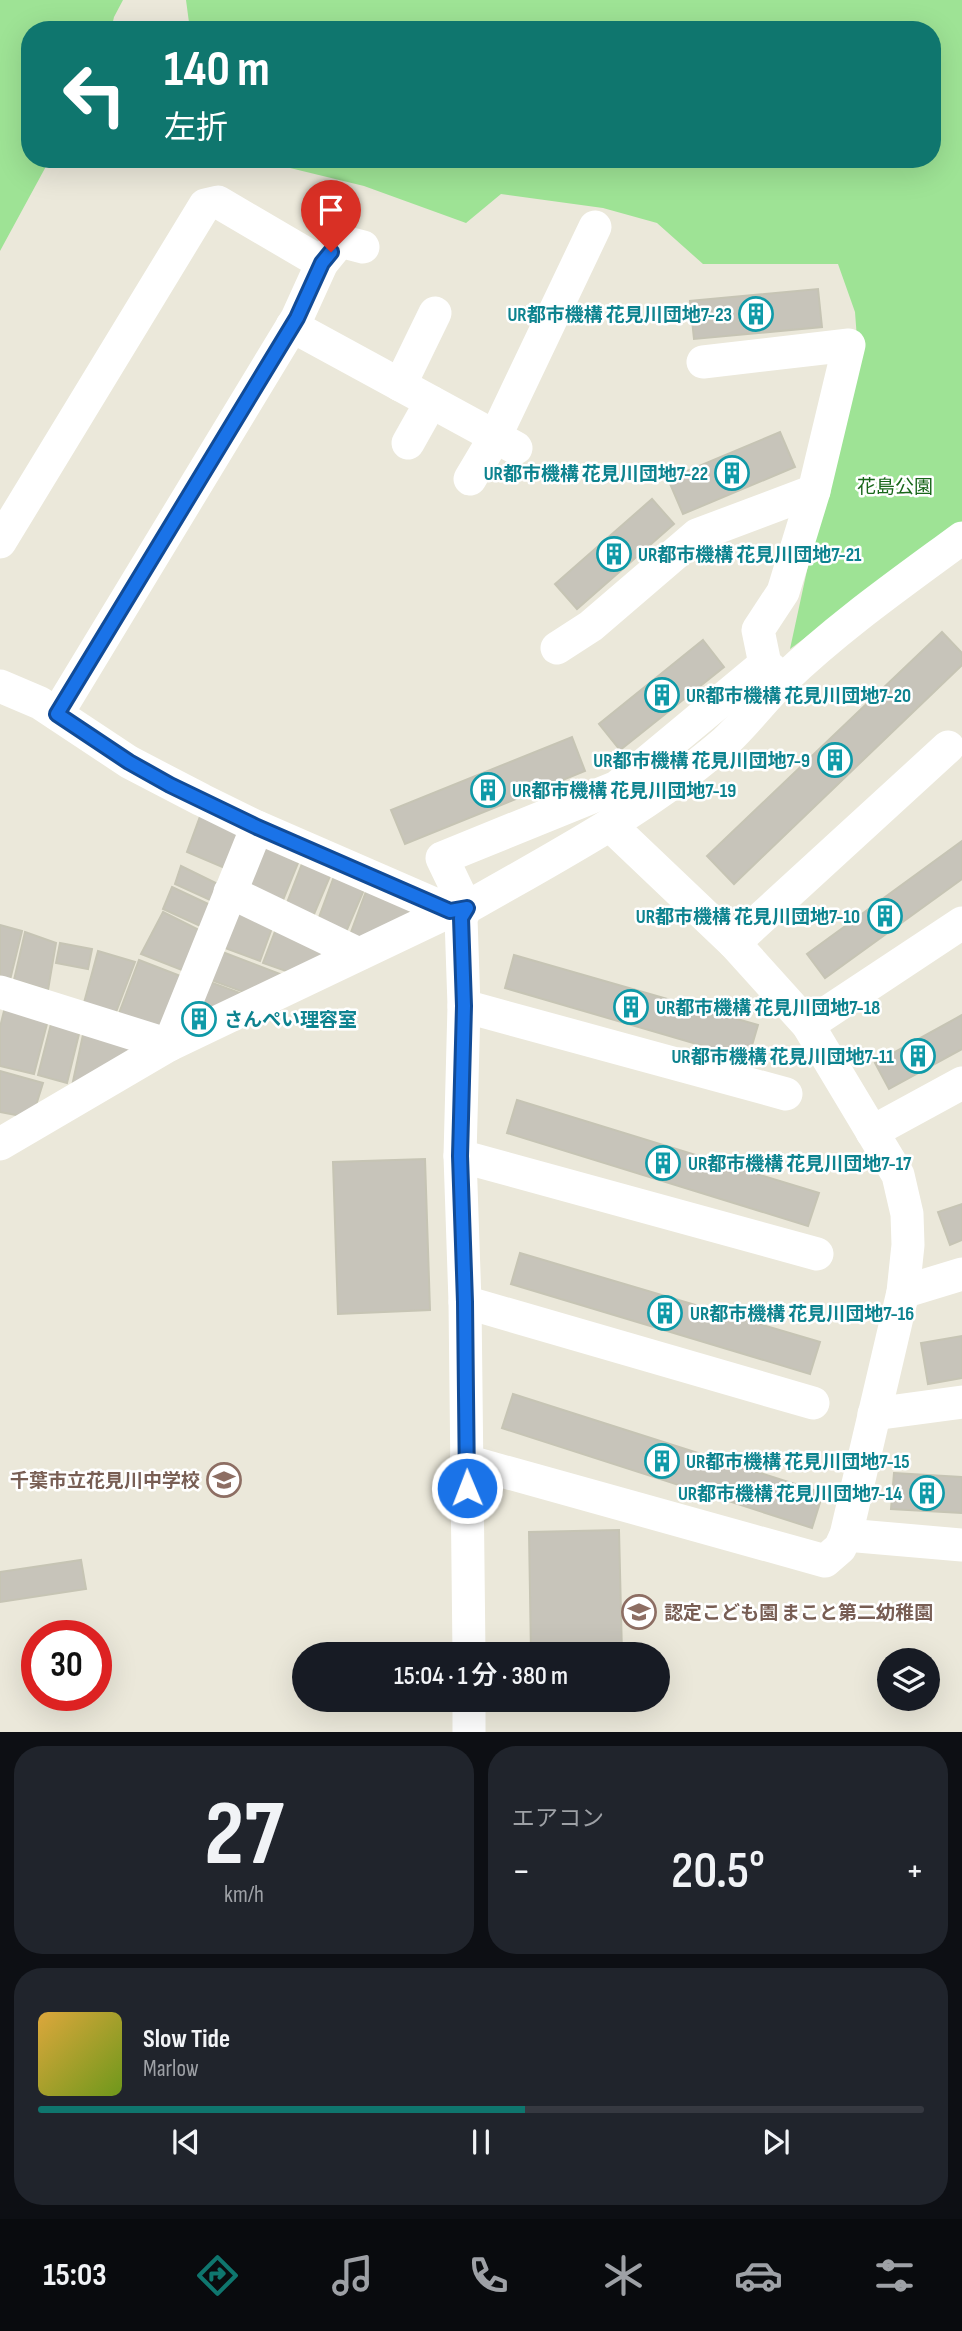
<!DOCTYPE html>
<html lang="ja">
<head>
<meta charset="utf-8">
<style>
	:root { --surface:#171b24; --page:#20242c; --text:#f1f3f6; --muted:#9ea1a6; --line:#363941; --accent:#0f766e }
	body { margin:0; font-family:"Sofia Sans Condensed","Noto Sans JP",sans-serif; background:var(--page); color:var(--text); height:100vh; display:flex; flex-direction:column; font-size:26px; white-space:nowrap }
	* { box-sizing:border-box; margin:0 }
	p { font-size:23px; color:var(--muted) }
	.icon { flex:none; width:38px; height:38px; fill:none; stroke:currentColor; stroke-width:2; stroke-linecap:round; stroke-linejoin:round }
	.map { position:relative; height:1732px; overflow:hidden }
	.sheet { display:flex; flex-direction:column; gap:14px; padding:14px; background:#0d0f14; flex:1 }
	.sheet>* { flex:none }
	.guide { position:absolute; left:21px; top:21px; width:920px; height:147px; border-radius:28px; box-shadow:0 7px 28px #0002; background:#0f766e; color:#fff; overflow:hidden }
	.buttons { position:absolute; left:877px; top:1648px; display:grid; gap:14px }
	.buttons a { display:grid; place-items:center; width:63px; height:63px; border-radius:50%; background:var(--surface); box-shadow:0 7px 28px #0002; font-size:35px }
	.speed { position:absolute; left:21px; top:1620px; display:flex; gap:14px; font-size:35px; font-weight:700; text-align:center }
	.speed>* { display:grid; place-content:center; width:91px; height:91px; border-radius:50%; background:var(--surface); box-shadow:0 7px 28px #0002; line-height:1 }
	.speed .limit { border:10px solid #d22; background:#fff; color:#111 }
	.pin { position:absolute; display:grid; place-items:center; width:60px; height:60px; color:#fff; margin:-72px -30px; border-radius:50% 50% 50% 0; rotate:-45deg; box-shadow:0 0 7px #0007 }
	.pin .icon { rotate:45deg }
	.me { position:absolute; width:77px; margin:-38px; rotate:359deg; stroke-linejoin:round; filter:drop-shadow(0 0 5px #0008) }
	.turn { display:flex; align-items:center; gap:24px; height:147px; padding:0 28px; font-size:32px }
	.turn .icon { width:91px; height:91px; stroke-width:2.5 }
	.turn b { display:block; font-size:49px; line-height:60px }
	.big { font-size:52px; font-weight:600; line-height:1.1 }
	.sheet .card { flex:1; display:flex; flex-direction:column; justify-content:center; gap:10px; min-width:0; padding:0 24px; border-radius:28px; background:var(--page) }
	.sheet .dial { align-items:center; gap:0 }
	.dial b { font-size:91px; line-height:1 }
	.song { display:flex; align-items:center; gap:21px }
	.cover { width:84px; height:84px; border-radius:10px; background:linear-gradient(135deg,hsl(40 70% 55%),hsl(80 70% 35%)) }
	.played { height:7px; border-radius:4px; background:linear-gradient(90deg,var(--accent) 55%,var(--line) 55%) }
	.keys { display:flex; justify-content:space-around; direction:ltr }
	.heat { display:flex; justify-content:space-between; align-items:center; font-size:38px; direction:ltr }
	.sheet .tiles { flex:1; display:grid; gap:14px; grid-template-columns:1fr 1fr }
	.card:last-child { grid-column:span 2 }
	.trip { position:absolute; left:292px; top:1642px; width:378px; height:70px; border-radius:35px; background:var(--surface); box-shadow:0 7px 28px #0002; font-weight:600; line-height:70px; text-align:center }
	.menu { display:flex; height:112px; justify-content:space-around; align-items:center; background:#090b0e; color:var(--muted) }
	.menu .icon { width:49px; height:49px }
	.menu .active { color:var(--accent) }
	.menu b { font-size:32px; color:var(--text) }
	.map>svg:first-child { display:block }
	.green { fill:#9ee395 }
	.building { fill:#c7c4ba; stroke:#c6c4b4; stroke-width:2 }
	.lines { fill:none; stroke-linecap:round; stroke-linejoin:round }
	.minor { stroke:#fff; stroke-width:33 }
	.route-casing { stroke:#114b97; stroke-width:18 }
	.route { stroke:#1a73e8; stroke-width:12 }
	.labels { text-anchor:middle; stroke-width:5; stroke-linejoin:round; paint-order:stroke }
	.culture-label { font-size:19px; font-weight:bold; fill:#0d838f; stroke:#fff; text-anchor:start }
	.park-label { font-size:19px; fill:#186619; stroke:#fff }
	.education-label { font-size:19px; font-weight:bold; fill:#785e54; stroke:#fff; text-anchor:end }
</style>
</head>
<body>
<div class="map">
<svg width="962" height="1733" viewBox="0 0 962 1733">
	<rect width="100%" height="100%" fill="#ebe8da"/>
	<!-- green -->
	<g class="green">
		<path d="M0 0H123L114 17 111 30H30V159H50L0 251Z"/>
		<path d="M186 0H962V522L790 649 857 339 855 312 838 264H703L657 223 603 208 501 194 466 223 364 186 253 159H933V30H190Z"/>
	</g>
	<!-- building -->
	<g class="building">
		<path d="M818 289 822 327 694 339 690 301Z"/>
		<path d="M780 432 795 467 683 514 668 479Z"/>
		<path d="M652 499 674 524 577 609 555 584Z"/>
		<path d="M942 632 962 653V665L734 884 707 856Z"/>
		<path d="M703 640 724 667 620 750 599 724Z"/>
		<path d="M572 737 585 771 405 844 391 810Z"/>
		<path d="M202 811 249 832 234 872 187 852Z"/>
		<path d="M258 838 300 858 281 905 236 887Z"/>
		<path d="M962 841V879L825 978 807 954Z"/>
		<path d="M305 856 333 869 312 919 285 908Z"/>
		<path d="M181 866 228 889 221 905 175 884Z"/>
		<path d="M336 871 366 885 346 932 318 920Z"/>
		<path d="M368 886 408 903 411 922 367 943 350 935Z"/>
		<path d="M172 887 219 909 209 930 163 909Z"/>
		<path d="M232 895 276 917 260 961 214 944Z"/>
		<path d="M163 912 207 934 192 974 141 954Z"/>
		<path d="M279 921 351 953 303 977 263 963Z"/>
		<path d="M0 925 22 931 10 980 0 977Z"/>
		<path d="M25 932 56 943 48 990 14 980Z"/>
		<path d="M60 943 92 949 88 969 56 963Z"/>
		<path d="M212 948 296 980 260 998 200 976Z"/>
		<path d="M98 951 135 962 113 1020 82 1010Z"/>
		<path d="M514 955 758 1025 748 1059 505 988Z"/>
		<path d="M139 960 191 980 167 1041 115 1024Z"/>
		<path d="M199 978 256 999 175 1039Z"/>
		<path d="M5 1007 48 1020 34 1074 0 1066V1027Z"/>
		<path d="M962 1015V1049L889 1089 875 1063Z"/>
		<path d="M52 1020 80 1030 67 1083 38 1075Z"/>
		<path d="M84 1030 150 1051 72 1086Z"/>
		<path d="M0 1071 43 1083 32 1118 0 1112Z"/>
		<path d="M517 1100 819 1193 808 1226 507 1133Z"/>
		<path d="M425 1159 430 1310 338 1314 333 1162Z"/>
		<path d="M962 1204V1240L950 1245 938 1212Z"/>
		<path d="M520 1253 820 1342 810 1374 511 1284Z"/>
		<path d="M962 1336V1378L928 1384 921 1343Z"/>
		<path d="M513 1394 823 1493 812 1528 502 1428Z"/>
		<path d="M894 1473 962 1477V1513L891 1509Z"/>
		<path d="M619 1530 622 1654H531L529 1532Z"/>
		<path d="M81 1560 86 1589 0 1602V1572Z"/>
		<path d="M504 1699H570V1704L505 1705Z"/>
	</g>
	<g class="lines">
		<!-- minor -->
		<g class="minor">
			<path d="M292 326 516 448"/>
			<path d="M703 362 849 345 814 491 783 592 758 630 765 664 781 678"/>
			<path d="M400 385 435 313"/>
			<path d="M408 443 431 402"/>
			<path d="M470 479 495 437 595 227"/>
			<path d="M0 542 205 205 218 202 322 263"/>
			<path d="M557 648 591 626 697 535 814 491"/>
			<path d="M0 686 40 703 129 762 202 800 257 827 450 911 466 908 442 858 617 787 765 664"/>
			<path d="M57 714 297 318 322 263 340 241 363 247"/>
			<path d="M230 892 359 954"/>
			<path d="M734 943 948 747"/>
			<path d="M0 992 169 1045 257 827"/>
			<path d="M464 1006 786 1094"/>
			<path d="M808 1025 962 923"/>
			<path d="M872 1132 962 1083"/>
			<path d="M0 1144 169 1045 450 911"/>
			<path d="M460 1156 817 1254"/>
			<path d="M903 1292 962 1274"/>
			<path d="M465 1302 813 1403"/>
			<path d="M874 1414 962 1402"/>
			<path d="M466 1461 825 1561 840 1548 846 1535 903 1292 908 1245 907 1214 898 1175 808 1025 734 943 610 825"/>
			<path d="M846 1535 962 1545"/>
			<path d="M469 1654 465 1302 460 1156 464 1006 461 918 466 908C555 857 647 809 725 742 746 723 763 699 783 680 838 627 901 583 962 538"/>
			<path d="M469 1699V1733"/>
		</g>
	</g>
	<g class="lines">
		<!-- route casing -->
		<g class="route-casing">
			<path id="route" d="M331 252 322 263 297 318 57 714 129 762 170 785 257 827 450 911 467 908 461 918 464 1006 460 1156 465 1302 467 1488"/>
		</g>
		<!-- route -->
		<use href="#route" class="route"/>
	</g>
	<!-- icons -->
	<defs>
		<g id="building-ring" transform="scale(1.75)"><circle r="9.5" fill="#fff" stroke="#0f9aa8" stroke-width="1.5"/><path d="M-4-6H4V6H1V3H-1V6H-4ZM-2.5-4.3h1.7v1.8h-1.7ZM.8-4.3h1.7v1.8H.8ZM-2.5-1h1.7V.8h-1.7ZM.8-1h1.7V.8H.8Z" fill="#0f9aa8"/></g>
		<g id="school-ring" transform="scale(1.75)"><circle r="9.5" fill="#fff" stroke="#8d6e63" stroke-width="1.5"/><path d="M0-5L7-2L0 1L-7-2ZM-4 1L0 2.5L4 1V4Q0 6-4 4Z" fill="#8d6e63"/></g>
	</defs>
	<g fill-rule="evenodd">
		<use href="#building-ring" x="756" y="314"/>
		<use href="#building-ring" x="732" y="473"/>
		<use href="#building-ring" x="614" y="554"/>
		<use href="#building-ring" x="662" y="695"/>
		<use href="#building-ring" x="835" y="760"/>
		<use href="#building-ring" x="488" y="790"/>
		<use href="#building-ring" x="885" y="916"/>
		<use href="#building-ring" x="631" y="1007"/>
		<use href="#building-ring" x="199" y="1019"/>
		<use href="#building-ring" x="918" y="1056"/>
		<use href="#building-ring" x="663" y="1163"/>
		<use href="#building-ring" x="665" y="1313"/>
		<use href="#building-ring" x="662" y="1461"/>
		<use href="#school-ring" x="224" y="1480"/>
		<use href="#building-ring" x="927" y="1493"/>
		<use href="#school-ring" x="639" y="1612"/>
	</g>
	<g class="labels">
		<!-- culture labels -->
		<g class="culture-label">
			<text x="732" y="321" text-anchor="end">UR都市機構 花見川団地7-23</text>
			<text x="708" y="480" text-anchor="end">UR都市機構 花見川団地7-22</text>
			<text x="638" y="561">UR都市機構 花見川団地7-21</text>
			<text x="686" y="702">UR都市機構 花見川団地7-20</text>
			<text x="810" y="767" text-anchor="end">UR都市機構 花見川団地7-9</text>
			<text x="512" y="797">UR都市機構 花見川団地7-19</text>
			<text x="860" y="923" text-anchor="end">UR都市機構 花見川団地7-10</text>
			<text x="656" y="1014">UR都市機構 花見川団地7-18</text>
			<text x="224" y="1026">さんぺい理容室</text>
			<text x="894" y="1063" text-anchor="end">UR都市機構 花見川団地7-11</text>
			<text x="688" y="1170">UR都市機構 花見川団地7-17</text>
			<text x="690" y="1320">UR都市機構 花見川団地7-16</text>
			<text x="686" y="1468">UR都市機構 花見川団地7-15</text>
			<text x="902" y="1500" text-anchor="end">UR都市機構 花見川団地7-14</text>
		</g>
		<!-- park labels -->
		<g class="park-label">
			<text x="895" y="493">花島公園</text>
		</g>
		<!-- education labels -->
		<g class="education-label">
			<text x="200" y="1487">千葉市立花見川中学校</text>
			<text x="664" y="1619" text-anchor="start">認定こども園 まこと第二幼稚園</text>
		</g>
	</g>
</svg>
<div class="buttons">
<a><svg class="icon" aria-label="layers" viewBox="0 0 24 24"><path d="M12 4l9 5-9 5-9-5zM3 14l9 5 9-5"/></svg></a>
</div>
<div class="speed"><div class="limit">30</div></div>
<div class="pin" style="left:331px;top:252px;background:#d93025"><svg class="icon" aria-label="arrive" viewBox="0 0 24 24"><path d="M6 21V4h12l-3 4 3 4H6"/></svg></div>
<svg class="me" style="left:467px;top:1488px" viewBox="-20 -20 40 40"><circle r="17" fill="#1a73e8" stroke="#fff" stroke-width="3"/><path d="M0-11L8 9 0 5-8 9z" fill="#fff"/></svg>
<div class="trip">15:04 · 1 分 · 380 m</div>
<div class="guide">
<div class="turn"><svg class="icon" aria-label="left" viewBox="0 0 24 24"><path d="M17 20v-9H6M10 6l-5 5 5 5"/></svg><div><b>140 m</b>左折</div></div>
</div>
</div>
<section class="sheet">
<div class="tiles">
<div class="card dial"><b>27</b><p>km/h</p></div>
<div class="card"><p>エアコン</p>
<div class="heat"><a>−</a><b class="big">20.5°</b><a>+</a></div>
</div>
<div class="card">
<div class="song"><i class="cover"></i><div><b>Slow Tide</b><p>Marlow</p></div></div>
<div class="played"></div>
<div class="keys"><svg class="icon" aria-label="previous" viewBox="0 0 24 24"><path d="M18 5L8 12l10 7zM5 5v14"/></svg><svg class="icon" aria-label="pause" viewBox="0 0 24 24"><path d="M8 5v14M16 5v14"/></svg><svg class="icon" aria-label="next" viewBox="0 0 24 24"><path d="M6 5l10 7-10 7zM19 5v14"/></svg></div>
</div>
</div>
</section>
<nav class="menu">
<b>15:03</b>
<svg class="icon active" aria-label="directions" viewBox="0 0 24 24"><path d="M12 3l9 9-9 9-9-9zM9 14v-3h6M13 9l2 2-2 2"/></svg>
<svg class="icon" aria-label="music" viewBox="0 0 24 24"><path d="M9 18V5l10-2v13"/><circle cx="6" cy="18" r="3"/><circle cx="16" cy="16" r="3"/></svg>
<svg class="icon" aria-label="phone" viewBox="0 0 24 24"><path d="M5 4h4l2 5-3 2q2 4 5 5l2-3 5 2v4C11 20 4 13 5 4z"/></svg>
<svg class="icon" aria-label="climate" viewBox="0 0 24 24"><path d="M12 3v18M4 7l16 10M4 17L20 7"/></svg>
<svg class="icon" aria-label="car" viewBox="0 0 24 24"><path d="M5 17H2v-5l4-1 3-4h7l3 4 3 1v5h-3M9 17h6M6 11h13"/><circle cx="7" cy="17" r="2"/><circle cx="17" cy="17" r="2"/></svg>
<svg class="icon" aria-label="filters" viewBox="0 0 24 24"><path d="M4 7h16M4 17h16"/><circle cx="9" cy="7" r="2"/><circle cx="15" cy="17" r="2"/></svg>
</nav>
</body>
</html>
